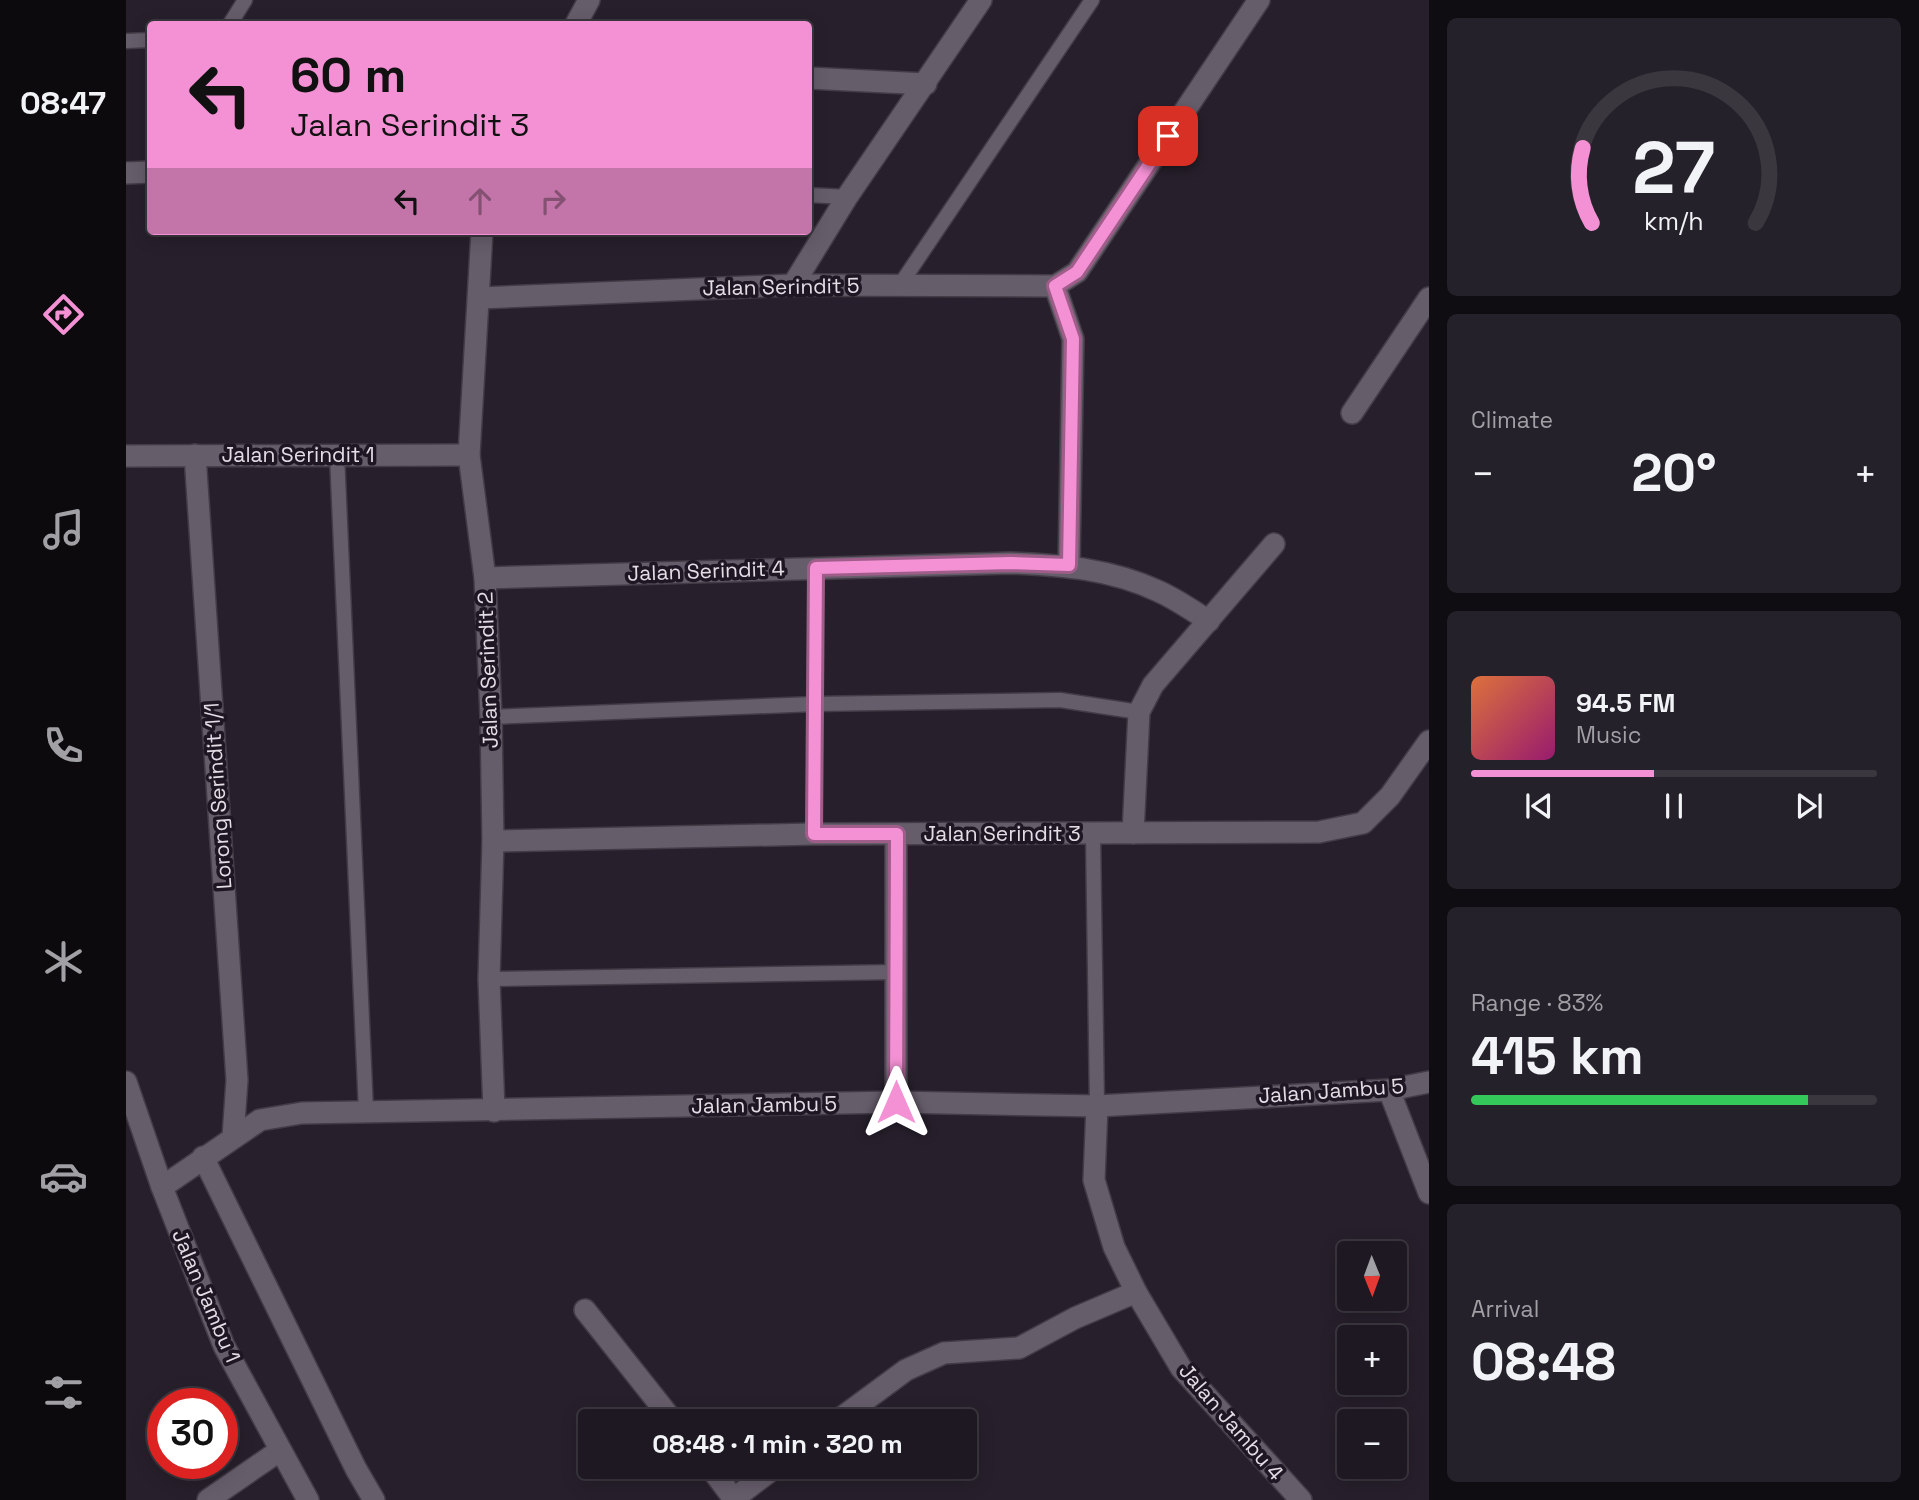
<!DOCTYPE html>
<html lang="en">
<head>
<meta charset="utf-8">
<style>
	:root { --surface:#1d1821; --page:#25212a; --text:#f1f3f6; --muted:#a0a0a5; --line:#3b373f; --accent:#f491d4 }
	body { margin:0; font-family:"Space Grotesk",sans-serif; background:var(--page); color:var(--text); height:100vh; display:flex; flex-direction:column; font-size:26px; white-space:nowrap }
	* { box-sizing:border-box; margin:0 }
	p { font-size:23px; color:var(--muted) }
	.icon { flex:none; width:38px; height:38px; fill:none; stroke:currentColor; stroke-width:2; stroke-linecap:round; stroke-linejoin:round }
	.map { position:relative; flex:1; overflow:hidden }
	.sheet { display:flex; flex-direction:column; gap:18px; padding:18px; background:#100d12; width:490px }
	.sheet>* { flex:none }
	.guide { position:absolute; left:21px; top:21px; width:665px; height:214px; border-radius:7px; box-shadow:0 4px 18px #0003,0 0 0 2px var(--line); background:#f491d4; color:#111; overflow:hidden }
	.needle { width:46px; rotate:179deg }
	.buttons { position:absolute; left:1211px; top:1241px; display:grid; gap:14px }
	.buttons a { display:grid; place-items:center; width:70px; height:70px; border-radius:7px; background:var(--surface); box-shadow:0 4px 18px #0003,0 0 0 2px var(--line); font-size:35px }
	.speed { position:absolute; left:21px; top:1388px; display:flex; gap:14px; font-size:35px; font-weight:700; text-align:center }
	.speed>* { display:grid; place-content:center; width:91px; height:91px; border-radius:50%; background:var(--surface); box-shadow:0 4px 18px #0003,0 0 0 2px var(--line); line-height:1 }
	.speed .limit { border:10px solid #d22; background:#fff; color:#111 }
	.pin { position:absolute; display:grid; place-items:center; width:60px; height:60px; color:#fff; margin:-30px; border-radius:14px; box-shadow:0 4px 10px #0006 }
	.me { position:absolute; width:77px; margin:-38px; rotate:0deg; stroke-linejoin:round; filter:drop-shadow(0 0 5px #0008) }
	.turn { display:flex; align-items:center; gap:24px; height:147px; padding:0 28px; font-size:32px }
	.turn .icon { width:91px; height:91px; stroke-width:2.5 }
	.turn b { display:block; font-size:49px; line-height:60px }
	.lanes { display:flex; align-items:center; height:66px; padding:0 28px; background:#0003; justify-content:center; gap:35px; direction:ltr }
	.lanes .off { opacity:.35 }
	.big { font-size:52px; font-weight:700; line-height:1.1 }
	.sheet .tile { flex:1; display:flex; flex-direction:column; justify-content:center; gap:10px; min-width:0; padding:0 24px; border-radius:10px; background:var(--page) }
	.sheet .dial { align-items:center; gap:0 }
	.dial svg { height:182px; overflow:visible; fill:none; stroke:var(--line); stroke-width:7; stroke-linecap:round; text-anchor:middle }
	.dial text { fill:var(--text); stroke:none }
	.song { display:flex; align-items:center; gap:21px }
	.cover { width:84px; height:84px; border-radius:10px; background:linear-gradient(135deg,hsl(20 70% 55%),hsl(320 70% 35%)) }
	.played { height:7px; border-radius:4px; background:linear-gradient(90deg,var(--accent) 45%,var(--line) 45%) }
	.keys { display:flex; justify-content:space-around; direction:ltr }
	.heat { display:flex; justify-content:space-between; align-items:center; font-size:38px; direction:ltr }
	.charge { height:10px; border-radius:5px; background:linear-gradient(90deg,#34c759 83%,var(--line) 0) }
	.trip { position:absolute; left:452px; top:1409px; width:399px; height:70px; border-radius:7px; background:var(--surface); box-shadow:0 4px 18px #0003,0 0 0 2px var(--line); font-weight:700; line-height:70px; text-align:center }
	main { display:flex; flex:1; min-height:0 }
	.tab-bar { display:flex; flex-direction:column; width:126px; justify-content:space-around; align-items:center; background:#0c0a0d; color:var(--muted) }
	.tab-bar .icon { width:49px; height:49px }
	.tab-bar .on { color:var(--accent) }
	.tab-bar b { font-size:32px; color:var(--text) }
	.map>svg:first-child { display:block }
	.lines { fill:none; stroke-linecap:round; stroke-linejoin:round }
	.lane-casing { stroke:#433c46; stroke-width:17 }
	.street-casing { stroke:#433c46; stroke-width:24 }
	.secondary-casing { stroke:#433c46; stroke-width:24 }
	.lane { stroke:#665d6b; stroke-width:14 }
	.street { stroke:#665d6b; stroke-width:21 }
	.secondary { stroke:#665d6b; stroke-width:21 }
	.route-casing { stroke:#9f5e8a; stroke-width:18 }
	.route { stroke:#f491d4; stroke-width:12 }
	.labels { text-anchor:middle; stroke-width:7; stroke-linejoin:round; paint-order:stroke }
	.street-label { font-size:21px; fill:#e3dee6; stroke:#1e1622 }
</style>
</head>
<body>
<main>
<nav class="tab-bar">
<b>08:47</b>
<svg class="icon on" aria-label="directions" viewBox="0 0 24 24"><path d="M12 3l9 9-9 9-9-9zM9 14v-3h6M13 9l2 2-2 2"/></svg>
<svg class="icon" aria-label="music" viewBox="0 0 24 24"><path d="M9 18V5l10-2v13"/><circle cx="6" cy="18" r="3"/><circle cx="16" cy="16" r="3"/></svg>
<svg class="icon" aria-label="phone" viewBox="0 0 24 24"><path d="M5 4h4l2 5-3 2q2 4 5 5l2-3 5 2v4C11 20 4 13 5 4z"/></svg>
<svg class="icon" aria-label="climate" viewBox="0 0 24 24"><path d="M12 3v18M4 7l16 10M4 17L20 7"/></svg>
<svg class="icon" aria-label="car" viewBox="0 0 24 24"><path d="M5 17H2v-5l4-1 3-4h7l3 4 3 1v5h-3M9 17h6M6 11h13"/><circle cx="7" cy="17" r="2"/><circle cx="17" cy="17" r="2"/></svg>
<svg class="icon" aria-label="filters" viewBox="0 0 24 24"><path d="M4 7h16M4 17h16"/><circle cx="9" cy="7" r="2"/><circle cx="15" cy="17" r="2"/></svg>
</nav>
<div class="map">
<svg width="1303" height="1500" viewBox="0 0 1303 1500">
	<rect width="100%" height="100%" fill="#27202c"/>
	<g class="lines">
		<!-- lane casing -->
		<g class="lane-casing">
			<g id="lane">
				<path d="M104 24 119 0"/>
				<path d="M0 41 24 40"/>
				<path d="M682 195 721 197"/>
				<path d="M774 285 966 0"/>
				<path d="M211 455 240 1111"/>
				<path d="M365 717 689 704 934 700 1013 712"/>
				<path d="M688 834 690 568"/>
				<path d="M967 834 971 1106"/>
				<path d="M363 979 771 972"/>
			</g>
		</g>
		<!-- street casing -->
		<g class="street-casing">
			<g id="street">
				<path d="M450 24 463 0"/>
				<path d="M682 78 800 84"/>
				<path d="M0 173 24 172"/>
				<path d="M356 231 343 455 359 578 365 717 367 841 363 979 368 1111"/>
				<path d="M667 285 721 197 855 0"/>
				<path d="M929 286 947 339 943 565"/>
				<path d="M354 298 667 285 929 286 951 272 1133 0"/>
				<path d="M1226 413 1303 298"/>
				<path d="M69 455 111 1080 107 1137"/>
				<path d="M0 456 343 455"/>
				<path d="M359 578 885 563C936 565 985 569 1032 591 1050 599 1067 611 1083 621"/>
				<path d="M1007 833 1013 712 1027 685 1148 544"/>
				<path d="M367 841 688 834 1193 832 1237 823 1264 796 1303 741"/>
				<path d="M1263 1090 1303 1193"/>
				<path d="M770 1102V834"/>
				<path d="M971 1106 968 1180 988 1247 1010 1292 1055 1368 1175 1500"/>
				<path d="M77 1157 230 1469 248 1500"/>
				<path d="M36 1187 134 1120 176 1113 770 1102 971 1106 1263 1090 1303 1082"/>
				<path d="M459 1310 547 1421"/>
				<path d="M711 1421 780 1370 818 1353 893 1348 949 1318 1010 1292"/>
				<path d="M583 1466 608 1499"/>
				<path d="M82 1500 153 1451"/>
				<path d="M606 1500 651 1466"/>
			</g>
		</g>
		<!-- secondary casing -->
		<g class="secondary-casing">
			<path id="secondary" d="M0 1082 36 1187 98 1346 182 1500"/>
		</g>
		<!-- lane -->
		<use href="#lane" class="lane"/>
		<!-- street -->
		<use href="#street" class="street"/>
		<!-- secondary -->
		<use href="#secondary" class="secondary"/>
	</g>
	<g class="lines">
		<!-- route casing -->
		<g class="route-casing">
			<path id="route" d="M770 1102 771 834H688L690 568 885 563 943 565 947 339 929 286 951 272 1042 136"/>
		</g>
		<!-- route -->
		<use href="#route" class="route"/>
	</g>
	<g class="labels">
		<!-- street labels -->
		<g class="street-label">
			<text transform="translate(655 287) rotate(-1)" y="7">Jalan Serindit 5</text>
			<text x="172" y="462">Jalan Serindit 1</text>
			<text transform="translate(580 571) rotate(-2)" y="7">Jalan Serindit 4</text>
			<text transform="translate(362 670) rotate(-92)" y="7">Jalan Serindit 2</text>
			<text transform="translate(92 796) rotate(-94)" y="7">Lorong Serindit 1/1</text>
			<text x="876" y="841">Jalan Serindit 3</text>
			<text transform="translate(1205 1091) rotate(-4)" y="7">Jalan Jambu 5</text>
			<text transform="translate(638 1105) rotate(-1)" y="7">Jalan Jambu 5</text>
			<text transform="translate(80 1296) rotate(67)" y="7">Jalan Jambu 1</text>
			<text transform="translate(1105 1422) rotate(49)" y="7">Jalan Jambu 4</text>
		</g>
	</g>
</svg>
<div class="buttons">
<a><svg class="needle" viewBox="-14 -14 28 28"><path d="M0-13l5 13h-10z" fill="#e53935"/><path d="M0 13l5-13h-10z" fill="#a0a0a5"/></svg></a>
<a>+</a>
<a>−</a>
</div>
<div class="speed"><div class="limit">30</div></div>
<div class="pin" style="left:1042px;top:136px;background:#d93025"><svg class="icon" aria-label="arrive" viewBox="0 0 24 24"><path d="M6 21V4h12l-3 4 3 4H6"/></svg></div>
<svg class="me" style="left:770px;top:1102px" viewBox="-20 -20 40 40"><path d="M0-17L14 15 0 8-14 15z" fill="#f491d4" stroke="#fff" stroke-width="4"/></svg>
<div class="trip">08:48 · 1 min · 320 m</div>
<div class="guide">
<div class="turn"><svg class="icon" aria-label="left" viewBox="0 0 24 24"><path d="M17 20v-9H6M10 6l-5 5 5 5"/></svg><div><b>60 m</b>Jalan Serindit 3</div></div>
<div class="lanes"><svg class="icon" aria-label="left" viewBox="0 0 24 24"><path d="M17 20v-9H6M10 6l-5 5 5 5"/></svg><svg class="icon off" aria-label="ahead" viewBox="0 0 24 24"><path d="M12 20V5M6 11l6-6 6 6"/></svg><svg class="icon off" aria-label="right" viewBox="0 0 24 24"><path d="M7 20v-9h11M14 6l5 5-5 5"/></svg></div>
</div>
</div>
<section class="sheet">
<div class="tile dial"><svg viewBox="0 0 100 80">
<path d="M14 69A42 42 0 1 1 86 69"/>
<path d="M14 69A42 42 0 0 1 10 36" stroke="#f491d4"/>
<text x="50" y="56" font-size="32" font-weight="700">27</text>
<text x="50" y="72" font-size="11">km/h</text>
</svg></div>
<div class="tile"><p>Climate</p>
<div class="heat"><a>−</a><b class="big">20°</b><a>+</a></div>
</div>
<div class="tile">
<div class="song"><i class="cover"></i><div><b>94.5 FM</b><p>Music</p></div></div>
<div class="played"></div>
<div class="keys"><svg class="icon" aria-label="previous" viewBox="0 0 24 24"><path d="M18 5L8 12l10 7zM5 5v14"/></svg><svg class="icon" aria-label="pause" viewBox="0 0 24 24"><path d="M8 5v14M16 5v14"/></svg><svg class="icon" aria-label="next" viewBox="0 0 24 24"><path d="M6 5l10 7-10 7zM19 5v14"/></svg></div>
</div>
<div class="tile"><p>Range · 83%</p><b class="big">415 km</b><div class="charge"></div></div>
<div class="tile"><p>Arrival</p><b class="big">08:48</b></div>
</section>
</main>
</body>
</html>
